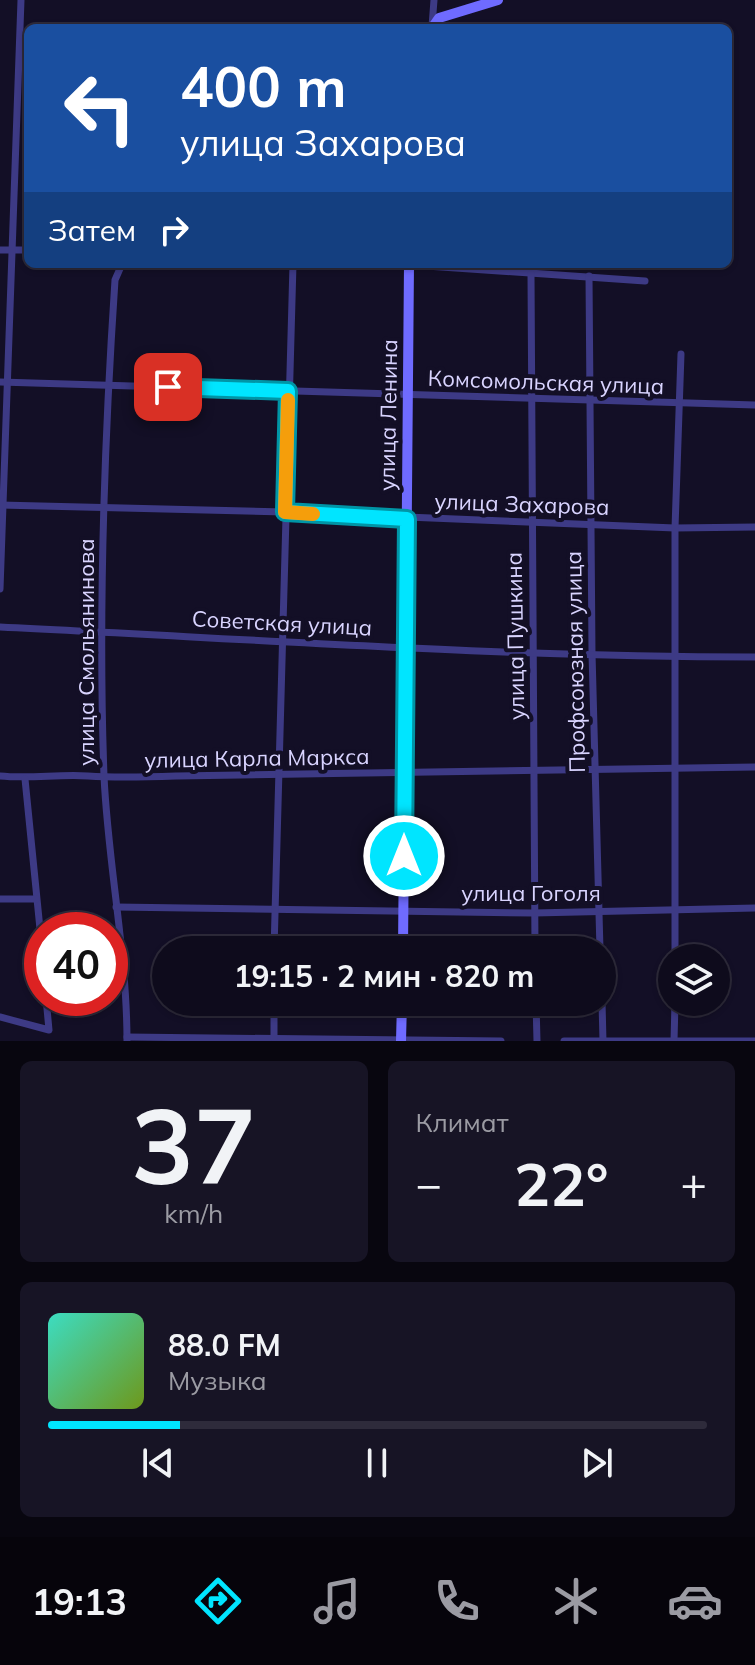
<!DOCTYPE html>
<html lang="ru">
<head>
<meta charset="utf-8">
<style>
	:root { --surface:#0e0b1c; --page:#171425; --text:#f1f3f6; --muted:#9b9ba3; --line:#2e2b3b; --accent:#00e5ff }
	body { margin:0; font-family:Mulish,sans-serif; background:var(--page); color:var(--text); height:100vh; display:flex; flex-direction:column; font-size:30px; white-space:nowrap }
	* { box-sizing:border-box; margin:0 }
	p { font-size:26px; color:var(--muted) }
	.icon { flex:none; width:44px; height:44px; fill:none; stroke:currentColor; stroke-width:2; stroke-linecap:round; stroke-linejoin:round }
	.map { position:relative; height:1041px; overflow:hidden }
	.panel { display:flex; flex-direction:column; gap:20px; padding:20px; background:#08060f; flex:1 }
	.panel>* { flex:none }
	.top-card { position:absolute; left:24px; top:24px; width:708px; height:244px; border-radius:12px; box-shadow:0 2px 6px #0004,0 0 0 2px var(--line); background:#1a4fa0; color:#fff; overflow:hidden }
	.controls { position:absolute; left:658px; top:944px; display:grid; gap:16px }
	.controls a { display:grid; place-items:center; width:72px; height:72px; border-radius:50%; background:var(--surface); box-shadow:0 2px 6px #0004,0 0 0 2px var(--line); font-size:40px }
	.speed { position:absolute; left:24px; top:912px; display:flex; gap:16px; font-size:40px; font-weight:700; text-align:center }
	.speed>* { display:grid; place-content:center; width:104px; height:104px; border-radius:50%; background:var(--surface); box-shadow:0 2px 6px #0004,0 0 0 2px var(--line); line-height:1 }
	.speed .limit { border:12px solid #d22; background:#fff; color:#111 }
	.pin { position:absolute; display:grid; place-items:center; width:68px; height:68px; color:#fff; margin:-34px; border-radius:16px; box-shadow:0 4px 12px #0006 }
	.me { position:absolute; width:88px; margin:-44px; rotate:0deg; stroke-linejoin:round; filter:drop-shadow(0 0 6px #0008) }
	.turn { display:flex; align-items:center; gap:28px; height:168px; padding:0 24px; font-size:36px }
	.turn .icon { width:104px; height:104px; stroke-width:2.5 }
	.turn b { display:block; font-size:56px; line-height:68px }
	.then { display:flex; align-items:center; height:76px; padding:0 24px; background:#0003; gap:16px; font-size:30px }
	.big { font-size:60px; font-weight:700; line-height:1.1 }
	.panel .tile { flex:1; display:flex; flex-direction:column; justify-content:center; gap:12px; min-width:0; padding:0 28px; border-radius:12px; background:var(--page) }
	.panel .dial { align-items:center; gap:0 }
	.dial b { font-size:104px; line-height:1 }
	.song { display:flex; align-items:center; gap:24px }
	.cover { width:96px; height:96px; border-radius:12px; background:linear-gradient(135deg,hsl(170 70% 55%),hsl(80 70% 35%)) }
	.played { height:8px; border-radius:4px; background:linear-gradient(90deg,var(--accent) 20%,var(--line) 20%) }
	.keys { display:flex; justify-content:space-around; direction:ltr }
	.heat { display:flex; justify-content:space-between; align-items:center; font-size:44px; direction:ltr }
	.panel .tiles { flex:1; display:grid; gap:20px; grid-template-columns:1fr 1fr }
	.tile:last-child { grid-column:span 2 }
	.trip { position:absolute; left:152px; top:936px; width:464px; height:80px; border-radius:40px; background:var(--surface); box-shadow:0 2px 6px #0004,0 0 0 2px var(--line); font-weight:700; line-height:80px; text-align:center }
	.dock { display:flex; height:128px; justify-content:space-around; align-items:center; background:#06040b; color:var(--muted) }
	.dock .icon { width:56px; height:56px }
	.dock .on { color:var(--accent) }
	.dock b { font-size:36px; color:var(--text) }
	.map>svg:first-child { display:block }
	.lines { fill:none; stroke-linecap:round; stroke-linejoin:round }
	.street { stroke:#3d3a85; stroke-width:7 }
	.secondary { stroke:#6f6bff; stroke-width:10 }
	.route-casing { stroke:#0095a6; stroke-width:20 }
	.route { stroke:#00e5ff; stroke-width:14 }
	.slow { stroke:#f59e0b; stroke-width:14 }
	.labels { text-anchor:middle; stroke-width:8; stroke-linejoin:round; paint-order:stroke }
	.street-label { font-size:22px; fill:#d9d4ff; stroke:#130f26 }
</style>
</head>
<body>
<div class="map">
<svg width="755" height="1041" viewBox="0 0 755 1041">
	<rect width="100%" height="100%" fill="#130f26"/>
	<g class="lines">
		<!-- street -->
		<g class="street">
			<path d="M432 26 434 0"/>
			<path d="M0 250H28"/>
			<path d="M122 264 115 280C104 445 98 610 104 776 108 864 127 953 127 1041"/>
			<path d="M397 264 645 281"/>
			<path d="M531 274 535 950"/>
			<path d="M589 276 592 653 600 950"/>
			<path d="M0 382 755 405"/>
			<path d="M0 505 285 512 675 528 755 527"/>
			<path d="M0 589 21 0"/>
			<path d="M0 627C251 639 503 657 755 657"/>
			<path d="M0 776C30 779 59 774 88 776 118 778 147 777 177 776L755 767"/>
			<path d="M25 779 42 949"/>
			<path d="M0 899H36"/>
			<path d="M116 907 534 913 755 908"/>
			<path d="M274 950 293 264"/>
			<path d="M675 958V528L681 354"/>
			<path d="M536 1002 537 1041"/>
			<path d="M602 1002 603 1041"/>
			<path d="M0 1017 49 1030 46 998"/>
			<path d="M127 1037 501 1041"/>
			<path d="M274 1038V1002"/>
			<path d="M564 1041H755"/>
			<path d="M674 1041 675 1002"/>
		</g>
		<!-- secondary -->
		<g class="secondary">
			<path d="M432 28 439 18 498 0"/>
			<path d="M403 950 409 264"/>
			<path d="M401 1041 402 1002"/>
		</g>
	</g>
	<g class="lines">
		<!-- route casing -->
		<g class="route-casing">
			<path id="route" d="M168 387 288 391 285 512 407 519 404 856"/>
		</g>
		<!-- route -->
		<use href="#route" class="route"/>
		<!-- slow -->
		<path class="slow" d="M288 400 285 512 313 514"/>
	</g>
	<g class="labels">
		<!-- street labels -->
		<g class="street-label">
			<text transform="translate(546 382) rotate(2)" y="8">Комсомольская улица</text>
			<text transform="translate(388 415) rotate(-89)" y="8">улица Ленина</text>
			<text transform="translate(522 504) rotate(2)" y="8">улица Захарова</text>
			<text transform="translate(282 623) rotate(3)" y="8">Советская улица</text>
			<text transform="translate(515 636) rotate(-91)" y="8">улица Пушкина</text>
			<text transform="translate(86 652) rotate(-90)" y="8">улица Смольянинова</text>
			<text transform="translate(575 662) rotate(-91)" y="8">Профсоюзная улица</text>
			<text transform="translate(257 758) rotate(-1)" y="8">улица Карла Маркса</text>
			<text x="531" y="901">улица Гоголя</text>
		</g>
	</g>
</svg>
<div class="controls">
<a><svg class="icon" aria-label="layers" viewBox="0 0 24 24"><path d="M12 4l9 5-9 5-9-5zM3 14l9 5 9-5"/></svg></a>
</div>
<div class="speed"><div class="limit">40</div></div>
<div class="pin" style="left:168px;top:387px;background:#d93025"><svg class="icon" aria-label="arrive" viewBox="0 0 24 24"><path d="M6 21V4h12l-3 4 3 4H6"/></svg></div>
<svg class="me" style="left:404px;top:856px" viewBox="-20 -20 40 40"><circle r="17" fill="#00e5ff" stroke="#fff" stroke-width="3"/><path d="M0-11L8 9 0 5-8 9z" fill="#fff"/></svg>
<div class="trip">19:15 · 2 мин · 820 m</div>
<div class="top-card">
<div class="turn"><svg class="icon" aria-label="left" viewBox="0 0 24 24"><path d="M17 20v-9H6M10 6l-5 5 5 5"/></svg><div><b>400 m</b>улица Захарова</div></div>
<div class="then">Затем<svg class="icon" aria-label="right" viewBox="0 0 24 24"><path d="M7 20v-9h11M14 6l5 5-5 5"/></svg></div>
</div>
</div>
<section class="panel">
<div class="tiles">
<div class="tile dial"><b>37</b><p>km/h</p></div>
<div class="tile"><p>Климат</p>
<div class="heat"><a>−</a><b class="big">22°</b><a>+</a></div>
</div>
<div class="tile">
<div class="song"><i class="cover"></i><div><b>88.0 FM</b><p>Музыка</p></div></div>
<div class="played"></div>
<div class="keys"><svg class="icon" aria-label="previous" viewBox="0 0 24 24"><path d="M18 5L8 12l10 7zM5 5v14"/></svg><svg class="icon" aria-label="pause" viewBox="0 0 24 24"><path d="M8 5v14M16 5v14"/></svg><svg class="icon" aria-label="next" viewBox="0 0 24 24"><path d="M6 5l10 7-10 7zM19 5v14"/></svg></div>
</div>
</div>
</section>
<nav class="dock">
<b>19:13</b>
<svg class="icon on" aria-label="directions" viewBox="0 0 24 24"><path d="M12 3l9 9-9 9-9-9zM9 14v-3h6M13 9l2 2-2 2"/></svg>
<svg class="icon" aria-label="music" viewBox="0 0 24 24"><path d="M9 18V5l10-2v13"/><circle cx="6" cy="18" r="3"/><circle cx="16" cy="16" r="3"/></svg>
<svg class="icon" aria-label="phone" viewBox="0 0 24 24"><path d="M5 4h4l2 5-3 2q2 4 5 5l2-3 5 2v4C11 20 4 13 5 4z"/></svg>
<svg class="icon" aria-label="climate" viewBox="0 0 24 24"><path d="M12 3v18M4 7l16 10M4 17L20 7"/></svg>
<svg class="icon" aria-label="car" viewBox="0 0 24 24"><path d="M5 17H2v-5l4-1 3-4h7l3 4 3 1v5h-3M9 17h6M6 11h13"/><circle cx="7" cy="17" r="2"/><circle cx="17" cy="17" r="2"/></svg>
</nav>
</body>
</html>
